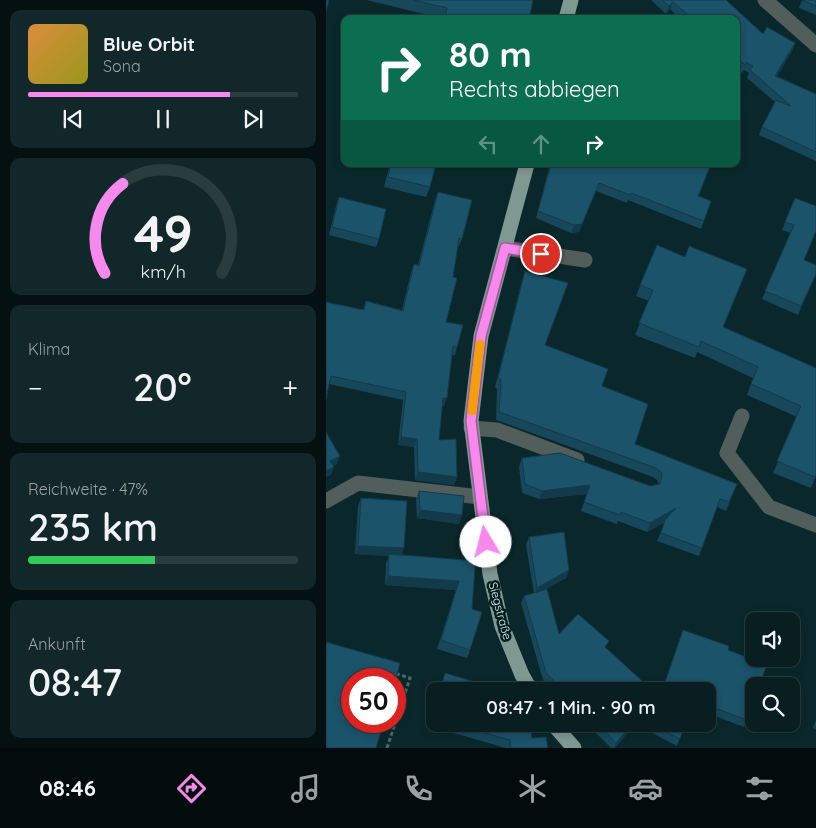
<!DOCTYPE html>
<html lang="de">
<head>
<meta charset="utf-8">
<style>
	:root { --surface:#081e20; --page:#112729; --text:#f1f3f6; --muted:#98a2a5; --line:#293c3e; --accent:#f788ec }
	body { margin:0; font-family:Quicksand,sans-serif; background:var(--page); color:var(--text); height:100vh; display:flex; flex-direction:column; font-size:19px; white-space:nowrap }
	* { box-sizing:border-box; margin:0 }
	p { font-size:16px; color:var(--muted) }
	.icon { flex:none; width:28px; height:28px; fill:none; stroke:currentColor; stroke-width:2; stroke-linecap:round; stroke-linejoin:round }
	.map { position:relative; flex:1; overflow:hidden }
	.side { display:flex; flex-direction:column; gap:10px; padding:10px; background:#041012; width:326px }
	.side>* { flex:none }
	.hud { position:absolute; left:15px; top:15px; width:399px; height:152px; border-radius:10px; box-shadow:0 2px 8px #0003,0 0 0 1px var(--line); background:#0b6e4f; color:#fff; overflow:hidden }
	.fabs { position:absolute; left:419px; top:612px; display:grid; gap:10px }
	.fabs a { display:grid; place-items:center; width:55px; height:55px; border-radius:10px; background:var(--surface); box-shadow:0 2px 8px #0003,0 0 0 1px var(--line); font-size:25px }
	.speed { position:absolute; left:15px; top:668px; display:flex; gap:10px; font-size:25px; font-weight:700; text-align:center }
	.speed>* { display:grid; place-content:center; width:65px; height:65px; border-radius:50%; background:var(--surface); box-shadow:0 2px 8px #0003,0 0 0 1px var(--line); line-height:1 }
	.speed .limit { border:8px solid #d22; background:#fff; color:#111 }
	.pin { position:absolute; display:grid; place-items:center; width:42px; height:42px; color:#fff; margin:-21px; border:2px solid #fff; border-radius:50%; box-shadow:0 1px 5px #0007 }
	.me { position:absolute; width:55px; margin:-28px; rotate:352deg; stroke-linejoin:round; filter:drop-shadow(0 0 4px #0008) }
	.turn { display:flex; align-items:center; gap:18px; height:105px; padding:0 25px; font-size:22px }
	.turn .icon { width:65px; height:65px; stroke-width:2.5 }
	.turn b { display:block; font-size:35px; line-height:42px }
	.lanes { display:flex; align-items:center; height:48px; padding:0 25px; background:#0003; justify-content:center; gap:25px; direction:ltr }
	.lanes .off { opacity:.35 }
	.big { font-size:38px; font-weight:600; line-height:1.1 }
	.side .widget { flex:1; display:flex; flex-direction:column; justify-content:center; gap:8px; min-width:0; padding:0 18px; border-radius:10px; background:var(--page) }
	.side .dial { align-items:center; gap:0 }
	.dial svg { height:130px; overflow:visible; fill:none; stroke:var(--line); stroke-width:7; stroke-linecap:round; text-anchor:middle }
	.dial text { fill:var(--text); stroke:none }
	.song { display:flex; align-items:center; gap:15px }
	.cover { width:60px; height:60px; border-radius:8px; background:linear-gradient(135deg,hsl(30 70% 55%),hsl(60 70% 35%)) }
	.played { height:5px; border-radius:2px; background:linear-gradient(90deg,var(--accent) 75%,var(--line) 75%) }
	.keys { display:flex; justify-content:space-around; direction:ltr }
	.heat { display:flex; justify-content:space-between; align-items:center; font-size:28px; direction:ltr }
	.charge { height:8px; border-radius:4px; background:linear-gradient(90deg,#34c759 47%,var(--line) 0) }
	.trip { position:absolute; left:100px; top:682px; width:290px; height:50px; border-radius:10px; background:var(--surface); box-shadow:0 2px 8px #0003,0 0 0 1px var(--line); font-weight:600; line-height:50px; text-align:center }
	.dock { display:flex; height:80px; justify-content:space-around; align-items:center; background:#030c0d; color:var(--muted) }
	.dock .icon { width:35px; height:35px }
	.dock .current { color:var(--accent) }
	.dock b { font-size:22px; color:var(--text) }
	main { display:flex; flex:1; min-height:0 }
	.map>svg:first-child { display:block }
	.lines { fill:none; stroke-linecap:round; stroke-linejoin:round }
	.path { stroke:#4d6669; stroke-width:3; stroke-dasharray:4 2.5; stroke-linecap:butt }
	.minor { stroke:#525e5b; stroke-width:15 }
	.major { stroke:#7f9892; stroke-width:15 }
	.wall { fill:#17475b }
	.shaded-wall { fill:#133a4a }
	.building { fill:#1b536a; stroke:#133a4a }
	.route-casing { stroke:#a15899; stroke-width:12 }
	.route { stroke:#f788ec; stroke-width:9 }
	.slow { stroke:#f59e0b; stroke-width:9 }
	.labels { text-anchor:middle; stroke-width:5; stroke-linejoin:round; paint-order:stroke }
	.street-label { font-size:12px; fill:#ddedef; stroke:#011e21 }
</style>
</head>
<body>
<main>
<section class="side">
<div class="widget">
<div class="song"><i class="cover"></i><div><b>Blue Orbit</b><p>Sona</p></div></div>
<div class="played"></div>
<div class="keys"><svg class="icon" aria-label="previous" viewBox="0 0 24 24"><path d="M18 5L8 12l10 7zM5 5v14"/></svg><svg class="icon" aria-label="pause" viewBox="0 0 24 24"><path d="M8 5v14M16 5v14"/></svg><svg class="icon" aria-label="next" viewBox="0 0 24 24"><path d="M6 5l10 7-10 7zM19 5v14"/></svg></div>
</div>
<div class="widget dial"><svg viewBox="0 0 100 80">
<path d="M14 69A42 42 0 1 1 86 69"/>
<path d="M14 69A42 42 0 0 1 25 14" stroke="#f788ec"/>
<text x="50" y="56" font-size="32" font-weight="700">49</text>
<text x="50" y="72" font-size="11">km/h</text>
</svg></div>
<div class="widget"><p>Klima</p>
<div class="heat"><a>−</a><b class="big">20°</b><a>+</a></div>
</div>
<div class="widget"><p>Reichweite · 47%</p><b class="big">235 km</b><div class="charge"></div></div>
<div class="widget"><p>Ankunft</p><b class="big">08:47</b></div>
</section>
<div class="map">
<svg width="490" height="748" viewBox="0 0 490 748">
	<rect width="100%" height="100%" fill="#0a282b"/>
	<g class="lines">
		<!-- path -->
		<path class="path" d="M61 748 84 678 68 673"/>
		<!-- minor -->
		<g class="minor">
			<path d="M439 0 490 45"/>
			<path d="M179 248 259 260"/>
			<path d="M416 416 401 453 443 507 490 525"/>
			<path d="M145 428 171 430 251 460"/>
			<path d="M0 501 32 483 154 497"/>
		</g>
		<!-- major -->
		<g class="major">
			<path d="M240 19 245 0"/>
			<path d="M201 164 155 336 145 421 164 574 176 626 196 675 205 691"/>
			<path d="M227 724 248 748"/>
		</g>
	</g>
	<!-- wall -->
	<g class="wall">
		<path d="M41 0H207L203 19H118Z"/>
		<path d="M325 0H400L437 34 469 43 466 51 451 76 490 94V161L433 135 436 127 449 102 421 78 423 73 418 70 416 73 410 67V19H355L344 9 340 14Z"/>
		<path d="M476 0H490V15L473 8Z"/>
		<path d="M64 164H110L104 187 100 197 58 187Z"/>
		<path d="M224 164H385L373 196 385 201 375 229 302 200 301 203 270 191 253 232 245 233 210 218Z"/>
		<path d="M112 192 136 239 133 246H132L120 322 131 347 129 355H126L118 406H116L113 440 131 477 128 485 89 480 88 447 72 445 77 400 3 384 0 302 37 310 40 301 76 310 85 272 88 264 92 265 109 200Z"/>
		<path d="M13 197 53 239 50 247 3 235 10 206Z"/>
		<path d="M469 198 478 260 490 274 472 315 436 299 465 233 456 230Z"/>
		<path d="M331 245 398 327 490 368V476L485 488 447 473 471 417 421 395 427 378 371 352 369 358 309 335 323 301 310 296Z"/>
		<path d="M199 271 219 345 276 387 309 444 411 484 400 511 391 507 373 556 331 541 339 522 321 532 292 521 291 524 255 511 261 494 213 499 196 493 193 467 196 458 324 486 333 484 331 480 327 477 170 420 171 389 169 387 196 280Z"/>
		<path d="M93 491 133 524 91 518 90 499Z"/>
		<path d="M35 498 76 555 139 560 142 551 146 609 144 650 141 658 111 649 130 590 59 585 60 563 63 556 29 554 32 506Z"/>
		<path d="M203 537 243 570 240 578 218 590 233 634 281 649 327 691H228L217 680 195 603 198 596 208 593 200 545Z"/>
		<path d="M402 650 428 701 418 727 381 713V691Z"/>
		<path d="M109 707V724H204L206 738 222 748H180L103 726Z"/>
		<path d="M490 720V729L487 728Z"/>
		<path d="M261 724H359L351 746 309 724 289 748H285Z"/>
	</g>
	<!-- shaded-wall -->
	<g class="shaded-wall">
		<path d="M347 2 344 9 340 14 343 6Z"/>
		<path d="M469 43 466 51 447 84 449 76Z"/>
		<path d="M270 191 253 232 245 233 248 225Z"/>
		<path d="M490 274V275L472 315 475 306Z"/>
		<path d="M117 398H121L118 406H114Z"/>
		<path d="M75 437 91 439 88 447 72 445Z"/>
		<path d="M14 456 11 464 2 469 4 461Z"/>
		<path d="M8 467 5 475 0 477V471Z"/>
		<path d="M92 472 131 477 128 485 89 480Z"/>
		<path d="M264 485 261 494 213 499 216 491Z"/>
		<path d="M350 508 347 517 321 532 324 523Z"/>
		<path d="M94 510 136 515 133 524 91 518Z"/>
		<path d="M32 546 78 548 75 557 29 554Z"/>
		<path d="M243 570 240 578 208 596 211 588Z"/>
		<path d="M62 576 133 581 130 590 59 585Z"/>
		<path d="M306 724H309L289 748H288L290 743Z"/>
	</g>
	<!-- building -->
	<g class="building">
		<path d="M0 0H3L0 12Z"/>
		<path d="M87 0H207L203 19H119L121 8Z"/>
		<path d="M336 0H400L437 34 441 27 469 43 449 76 490 94V152L436 127 450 100 464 106V105L424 70 427 66 420 62 419 65 410 57V19H367L347 2 343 6Z"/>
		<path d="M476 0H490V6Z"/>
		<path d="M65 164H110L104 187 62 177Z"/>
		<path d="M225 164H385L372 196 385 201 378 221 305 193 304 195 273 183 256 224 248 225 212 211Z"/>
		<path d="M112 192 146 200 136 239 133 238 127 277 131 278 120 322 137 325 131 347 127 346 121 398H117L113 440 130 439 131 477 92 472 91 439 75 437 80 392 5 376 0 399V302L38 310 40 301 77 311 88 264 93 266Z"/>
		<path d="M13 197 60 209 53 239 6 227Z"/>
		<path d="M469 198 490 206V231L478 260 490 265V274L475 306 439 291 468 225 459 222Z"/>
		<path d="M331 245 359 257 363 246 421 269 397 327 490 368V475L489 477 451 461 475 406 425 384 432 367 375 341 373 347 313 323 327 290 314 285Z"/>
		<path d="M199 271 242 283 219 345 282 369 276 386 322 404 309 444 411 484 403 502 394 499 376 548 335 533 339 520 350 508 324 523 295 512 294 515 258 502 264 485 216 491 199 484 196 458 234 453 324 486 334 484 336 476 335 472 330 468 173 412 175 380 172 378Z"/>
		<path d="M0 432 14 456 4 461 8 467 0 471Z"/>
		<path d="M93 491 138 496 136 515 94 510Z"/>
		<path d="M35 498 81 501 78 548 32 546Z"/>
		<path d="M238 532 243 570 211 588 203 537Z"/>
		<path d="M142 551 150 553 146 609 156 612 144 650 115 640 133 581 62 576 63 554 139 560Z"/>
		<path d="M221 589 233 634 252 614 283 641 279 647 327 691H238L220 673 198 596Z"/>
		<path d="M357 630 403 646 402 650 441 665 433 686H428V701L421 720 381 705V691H336Z"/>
		<path d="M0 642 74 663 69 682V679H26V721H58L50 748H0Z"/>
		<path d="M119 673 166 687 165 691H114Z"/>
		<path d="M109 709V718H106Z"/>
		<path d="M128 724H204L206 738 220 737 222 748H185L184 740Z"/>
		<path d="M271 724H306L290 743Z"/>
		<path d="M324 724H359L354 739Z"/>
	</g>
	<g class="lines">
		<!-- route casing -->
		<g class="route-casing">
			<path id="route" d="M160 542 145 421 155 336 179 248 215 254"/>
		</g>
		<!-- route -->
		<use href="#route" class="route"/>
		<!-- slow -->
		<path class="slow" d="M146 411 154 344"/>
	</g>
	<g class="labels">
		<!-- street labels -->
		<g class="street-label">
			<text transform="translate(174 611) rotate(75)" y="4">Siegstraße</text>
		</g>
	</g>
</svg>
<div class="fabs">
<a><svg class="icon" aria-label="sound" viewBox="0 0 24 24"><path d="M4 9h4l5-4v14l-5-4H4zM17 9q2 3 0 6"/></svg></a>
<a><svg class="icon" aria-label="search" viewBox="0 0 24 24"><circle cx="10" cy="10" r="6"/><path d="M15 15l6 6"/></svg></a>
</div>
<div class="speed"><div class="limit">50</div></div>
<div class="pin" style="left:215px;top:254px;background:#d93025"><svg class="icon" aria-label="arrive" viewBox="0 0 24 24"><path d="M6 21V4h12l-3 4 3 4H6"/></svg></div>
<svg class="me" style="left:160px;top:542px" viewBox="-20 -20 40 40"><circle r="19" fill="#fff"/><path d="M0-13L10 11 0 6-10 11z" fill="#f788ec"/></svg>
<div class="trip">08:47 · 1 Min. · 90 m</div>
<div class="hud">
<div class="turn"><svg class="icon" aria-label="right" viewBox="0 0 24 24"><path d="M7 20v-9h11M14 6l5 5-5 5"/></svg><div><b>80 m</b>Rechts abbiegen</div></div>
<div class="lanes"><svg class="icon off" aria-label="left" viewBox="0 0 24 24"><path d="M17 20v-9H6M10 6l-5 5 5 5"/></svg><svg class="icon off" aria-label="ahead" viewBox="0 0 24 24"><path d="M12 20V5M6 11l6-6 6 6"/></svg><svg class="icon" aria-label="right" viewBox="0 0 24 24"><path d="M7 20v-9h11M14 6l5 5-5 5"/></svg></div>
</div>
</div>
</main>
<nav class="dock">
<b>08:46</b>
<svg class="icon current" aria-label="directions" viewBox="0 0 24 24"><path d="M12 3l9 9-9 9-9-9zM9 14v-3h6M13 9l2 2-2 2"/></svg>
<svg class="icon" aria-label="music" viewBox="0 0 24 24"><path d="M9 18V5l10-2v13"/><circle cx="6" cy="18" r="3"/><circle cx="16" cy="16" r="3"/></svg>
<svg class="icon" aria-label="phone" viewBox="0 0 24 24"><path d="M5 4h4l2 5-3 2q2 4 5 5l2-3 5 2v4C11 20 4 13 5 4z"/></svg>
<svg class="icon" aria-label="climate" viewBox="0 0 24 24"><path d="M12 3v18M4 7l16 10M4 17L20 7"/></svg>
<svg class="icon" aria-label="car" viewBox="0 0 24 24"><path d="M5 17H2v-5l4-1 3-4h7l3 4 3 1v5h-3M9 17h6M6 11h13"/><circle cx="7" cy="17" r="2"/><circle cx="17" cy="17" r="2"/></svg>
<svg class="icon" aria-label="filters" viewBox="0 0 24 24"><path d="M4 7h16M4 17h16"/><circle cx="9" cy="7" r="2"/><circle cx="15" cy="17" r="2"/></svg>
</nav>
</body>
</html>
